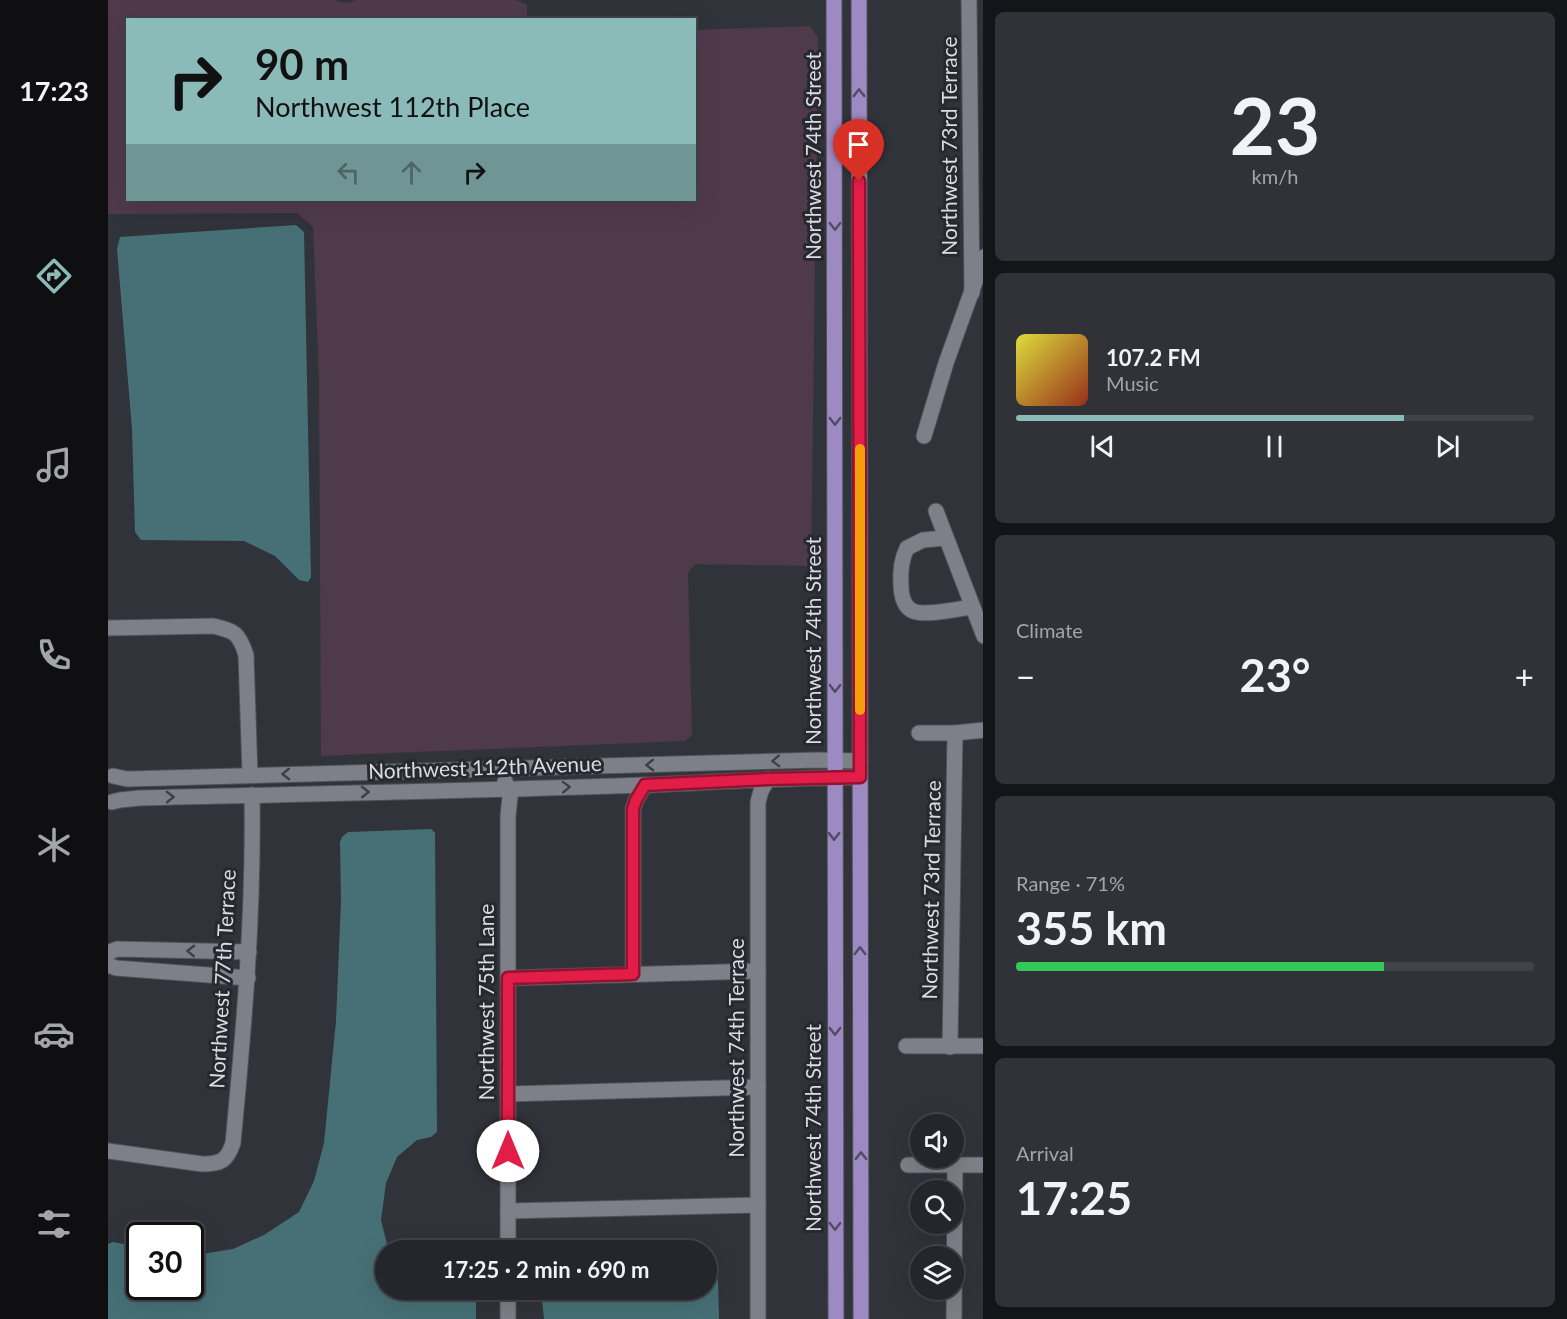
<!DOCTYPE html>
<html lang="en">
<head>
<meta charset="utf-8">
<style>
	:root { --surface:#25262c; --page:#313238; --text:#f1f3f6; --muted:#a3a5a9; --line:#424348; --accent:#8bbbb9 }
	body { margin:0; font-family:Lato,sans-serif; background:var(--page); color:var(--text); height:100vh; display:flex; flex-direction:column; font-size:22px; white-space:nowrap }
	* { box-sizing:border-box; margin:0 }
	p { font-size:20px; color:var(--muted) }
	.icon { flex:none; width:33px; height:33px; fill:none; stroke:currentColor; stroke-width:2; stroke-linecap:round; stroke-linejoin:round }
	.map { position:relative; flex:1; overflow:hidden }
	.side { display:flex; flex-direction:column; gap:12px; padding:12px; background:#141518; width:584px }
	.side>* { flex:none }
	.guide { position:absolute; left:18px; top:18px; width:570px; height:183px; border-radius:0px; box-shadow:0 6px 24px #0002,0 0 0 2px var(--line); background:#8bbbb9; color:#111; overflow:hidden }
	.fabs { position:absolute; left:802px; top:1114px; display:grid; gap:12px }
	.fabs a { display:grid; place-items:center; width:54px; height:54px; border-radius:50%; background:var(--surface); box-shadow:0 6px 24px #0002,0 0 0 2px var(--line); font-size:30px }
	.speed { position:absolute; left:18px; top:1222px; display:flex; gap:12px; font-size:30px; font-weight:700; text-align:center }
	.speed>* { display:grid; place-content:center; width:78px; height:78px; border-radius:50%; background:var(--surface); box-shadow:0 6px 24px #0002,0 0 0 2px var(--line); line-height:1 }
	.speed .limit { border:3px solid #111; border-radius:9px; background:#fff; color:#111 }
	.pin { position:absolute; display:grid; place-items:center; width:51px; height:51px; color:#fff; margin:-62px -26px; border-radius:50% 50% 50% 0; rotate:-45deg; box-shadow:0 0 6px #0007 }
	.pin .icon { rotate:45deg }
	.me { position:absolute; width:66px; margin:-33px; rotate:0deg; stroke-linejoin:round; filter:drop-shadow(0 0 4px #0008) }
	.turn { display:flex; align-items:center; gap:21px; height:126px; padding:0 30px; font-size:27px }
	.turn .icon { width:78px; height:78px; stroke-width:2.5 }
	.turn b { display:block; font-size:42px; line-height:51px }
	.lanes { display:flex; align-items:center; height:57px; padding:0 30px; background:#0003; justify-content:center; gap:30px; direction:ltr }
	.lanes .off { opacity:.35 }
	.big { font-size:45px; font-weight:700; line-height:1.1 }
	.side .tile { flex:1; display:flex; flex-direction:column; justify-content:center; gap:9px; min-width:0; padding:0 21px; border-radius:9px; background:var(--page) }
	.side .dial { align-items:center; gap:0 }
	.dial b { font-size:78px; line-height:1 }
	.song { display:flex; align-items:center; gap:18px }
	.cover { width:72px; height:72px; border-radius:9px; background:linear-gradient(135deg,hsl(60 70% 55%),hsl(10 70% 35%)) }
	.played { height:6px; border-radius:3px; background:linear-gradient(90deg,var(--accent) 75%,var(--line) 75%) }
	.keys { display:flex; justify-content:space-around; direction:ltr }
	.heat { display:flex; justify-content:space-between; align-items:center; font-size:33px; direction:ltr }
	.charge { height:9px; border-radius:4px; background:linear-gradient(90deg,#34c759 71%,var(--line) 0) }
	.trip { position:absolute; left:267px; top:1240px; width:342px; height:60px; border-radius:30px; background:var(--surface); box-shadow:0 6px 24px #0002,0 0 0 2px var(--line); font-weight:700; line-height:60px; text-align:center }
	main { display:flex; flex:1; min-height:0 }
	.tab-bar { display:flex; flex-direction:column; width:108px; justify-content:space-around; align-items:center; background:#0f0f12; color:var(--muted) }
	.tab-bar .icon { width:42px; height:42px }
	.tab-bar .active { color:var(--accent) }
	.tab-bar b { font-size:27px; color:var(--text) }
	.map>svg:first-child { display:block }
	.green { fill:#4f3a4b }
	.water { fill:#467076 }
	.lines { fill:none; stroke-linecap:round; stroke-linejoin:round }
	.minor-casing { stroke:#4f5157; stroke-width:17 }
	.major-casing { stroke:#4f5157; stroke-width:17 }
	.minor { stroke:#7d8088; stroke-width:15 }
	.major { stroke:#9e8ac2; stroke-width:15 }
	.oneway { stroke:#514b63 }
	.oneway2 { stroke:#3c3f46 }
	.route-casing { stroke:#92132f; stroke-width:15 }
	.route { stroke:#e11d48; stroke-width:10 }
	.slow { stroke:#f59e0b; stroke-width:10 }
	.labels { text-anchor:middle; stroke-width:6; stroke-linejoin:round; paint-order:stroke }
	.street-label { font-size:21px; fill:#dbdce1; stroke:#272930 }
</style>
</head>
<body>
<main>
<nav class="tab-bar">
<b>17:23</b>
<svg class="icon active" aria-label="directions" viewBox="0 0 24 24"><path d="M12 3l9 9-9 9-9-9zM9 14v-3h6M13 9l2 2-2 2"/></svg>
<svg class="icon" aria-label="music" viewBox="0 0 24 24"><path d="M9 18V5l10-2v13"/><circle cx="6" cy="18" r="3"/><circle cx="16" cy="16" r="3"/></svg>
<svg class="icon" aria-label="phone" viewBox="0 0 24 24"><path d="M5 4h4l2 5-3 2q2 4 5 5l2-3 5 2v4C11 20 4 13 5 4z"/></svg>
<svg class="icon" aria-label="climate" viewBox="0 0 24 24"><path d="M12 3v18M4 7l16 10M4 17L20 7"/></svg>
<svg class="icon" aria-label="car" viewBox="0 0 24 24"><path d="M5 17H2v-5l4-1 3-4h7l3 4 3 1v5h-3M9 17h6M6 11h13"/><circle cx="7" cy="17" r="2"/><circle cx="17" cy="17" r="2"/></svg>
<svg class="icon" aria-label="filters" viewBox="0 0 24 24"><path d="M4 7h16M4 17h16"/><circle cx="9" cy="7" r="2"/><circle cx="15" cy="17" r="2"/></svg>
</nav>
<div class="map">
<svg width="876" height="1319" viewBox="0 0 876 1319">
	<rect width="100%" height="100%" fill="#31333a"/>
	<!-- green -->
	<path class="green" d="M0 0H224L239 3 248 0H408L419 5V20H20V200H586L587 30 702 26 710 38 703 566 587 564 580 573 584 735 577 741 213 756 211 380 205 227 189 213 0 214Z"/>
	<!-- water -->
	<g class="water">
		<path d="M188 225 196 232 203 577 200 582 191 580 167 556 136 541 33 540 27 532 24 429 9 249 12 237Z"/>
		<path d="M323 829 327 833 329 1132 323 1137 309 1140 289 1157 278 1183 273 1220 279 1244 283 1251H278V1290L365 1291 368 1295V1319H0V1244L5 1242 31 1247 32 1287H82L83 1253 94 1254 125 1249 156 1235 191 1212 206 1181 216 1143 228 1021 233 901 232 842 234 837 240 832Z"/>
		<path d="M599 1278H607L610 1280 611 1319H436L433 1290H598Z"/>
	</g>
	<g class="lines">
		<!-- minor casing -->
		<g class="minor-casing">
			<g id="minor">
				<path d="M861 0 864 293"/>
				<path d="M816 436 838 363 876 257"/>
				<path d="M828 511 876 636"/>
				<path d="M838 538 815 540 799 548C793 560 792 572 793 585 793 593 795 605 803 610 813 617 851 609 863 607"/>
				<path d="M0 628 105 626C127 631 131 633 138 655L142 775"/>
				<path d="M811 733H847L876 730"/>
				<path d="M5 776 19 779 710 760 752 761"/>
				<path d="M397 781 402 797 400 816V1251"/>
				<path d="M4 802 12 800 32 798C200 794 367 791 535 785 607 782 679 778 752 777"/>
				<path d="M0 953 9 949 141 952"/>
				<path d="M0 965 8 968 140 978"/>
				<path d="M525 974V809L528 800 537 785"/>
				<path d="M400 978 650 971"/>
				<path d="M798 1046H876"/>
				<path d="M842 1047 847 733"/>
				<path d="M400 1094 650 1087"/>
				<path d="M0 1151 94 1164C113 1164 119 1161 125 1143 136 1027 146 913 144 795"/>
				<path d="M800 1165H876"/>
				<path d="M400 1211 650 1205"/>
				<path d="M400 1290V1319"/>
				<path d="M650 1319V802L653 791 660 779"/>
				<path d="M846 1319 847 1165"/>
			</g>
		</g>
		<!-- major casing -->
		<g class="major-casing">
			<g id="major">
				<path d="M726 0 728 1319"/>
				<path d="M751 0 753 1319"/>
			</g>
		</g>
		<!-- minor -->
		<use href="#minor" class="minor"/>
		<!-- major -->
		<use href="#major" class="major"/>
	</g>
	<!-- one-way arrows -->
	<defs><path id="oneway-chevron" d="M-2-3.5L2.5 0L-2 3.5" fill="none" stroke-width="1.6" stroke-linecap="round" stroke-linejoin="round" transform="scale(1.5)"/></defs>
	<g class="oneway">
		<use href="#oneway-chevron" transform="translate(751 93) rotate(-90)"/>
		<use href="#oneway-chevron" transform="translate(727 226) rotate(90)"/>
		<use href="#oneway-chevron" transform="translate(727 421) rotate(90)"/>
		<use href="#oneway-chevron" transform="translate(727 688) rotate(91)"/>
		<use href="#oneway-chevron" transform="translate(726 836) rotate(90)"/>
		<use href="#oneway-chevron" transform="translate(752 951) rotate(-90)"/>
		<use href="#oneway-chevron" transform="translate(727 1031) rotate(90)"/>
		<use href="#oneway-chevron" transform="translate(753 1156) rotate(-90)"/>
		<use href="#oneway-chevron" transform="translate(727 1226) rotate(90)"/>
	</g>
	<g class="oneway2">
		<use href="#oneway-chevron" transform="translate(668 761) rotate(178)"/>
		<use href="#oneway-chevron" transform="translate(542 765) rotate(179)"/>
		<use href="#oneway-chevron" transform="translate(178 774) rotate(179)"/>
		<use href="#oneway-chevron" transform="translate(458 787) rotate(-2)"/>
		<use href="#oneway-chevron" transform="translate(257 792) rotate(-1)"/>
		<use href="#oneway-chevron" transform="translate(62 797) rotate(-1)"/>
		<use href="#oneway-chevron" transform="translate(83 951) rotate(-179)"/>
	</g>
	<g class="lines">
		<!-- route casing -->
		<g class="route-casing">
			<path id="route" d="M400 1151V978L525 974V809L528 800 537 785 660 779 752 777 751 181"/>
		</g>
		<!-- route -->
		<use href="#route" class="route"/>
		<!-- slow -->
		<path class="slow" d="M752 449V710"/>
	</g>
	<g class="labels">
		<!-- street labels -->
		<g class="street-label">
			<text transform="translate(842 146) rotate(-90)" y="7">Northwest 73rd Terrace</text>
			<text transform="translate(706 156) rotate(-90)" y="7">Northwest 74th Street</text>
			<text transform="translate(706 641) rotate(-90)" y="7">Northwest 74th Street</text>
			<text transform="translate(377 768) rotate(-2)" y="7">Northwest 112th Avenue</text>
			<text transform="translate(824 890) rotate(-89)" y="7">Northwest 73rd Terrace</text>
			<text transform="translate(115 979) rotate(-87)" y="7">Northwest 77th Terrace</text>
			<text transform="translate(379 1002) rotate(-90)" y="7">Northwest 75th Lane</text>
			<text transform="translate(629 1048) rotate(-90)" y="7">Northwest 74th Terrace</text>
			<text transform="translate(706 1128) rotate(-90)" y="7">Northwest 74th Street</text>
		</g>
	</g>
</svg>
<div class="fabs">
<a><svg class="icon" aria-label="sound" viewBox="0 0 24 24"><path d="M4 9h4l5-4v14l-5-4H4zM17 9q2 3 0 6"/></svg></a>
<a><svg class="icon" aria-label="search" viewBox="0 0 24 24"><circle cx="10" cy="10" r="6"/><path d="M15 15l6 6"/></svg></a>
<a><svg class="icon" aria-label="layers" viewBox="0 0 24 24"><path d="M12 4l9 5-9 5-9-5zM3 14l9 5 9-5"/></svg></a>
</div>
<div class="speed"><div class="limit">30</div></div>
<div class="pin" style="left:751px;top:181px;background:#d93025"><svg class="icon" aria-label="arrive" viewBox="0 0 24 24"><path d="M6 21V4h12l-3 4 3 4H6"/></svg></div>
<svg class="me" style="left:400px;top:1151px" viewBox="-20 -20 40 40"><circle r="19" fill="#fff"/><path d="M0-13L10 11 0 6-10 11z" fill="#e11d48"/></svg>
<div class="trip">17:25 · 2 min · 690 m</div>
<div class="guide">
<div class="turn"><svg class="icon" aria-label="right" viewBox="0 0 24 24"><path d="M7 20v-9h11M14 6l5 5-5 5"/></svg><div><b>90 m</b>Northwest 112th Place</div></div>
<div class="lanes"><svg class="icon off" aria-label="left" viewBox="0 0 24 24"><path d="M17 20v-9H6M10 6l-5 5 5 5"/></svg><svg class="icon off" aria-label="ahead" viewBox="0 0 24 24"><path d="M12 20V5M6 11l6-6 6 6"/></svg><svg class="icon" aria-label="right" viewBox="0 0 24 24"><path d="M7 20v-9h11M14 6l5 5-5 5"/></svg></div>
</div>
</div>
<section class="side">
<div class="tile dial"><b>23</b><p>km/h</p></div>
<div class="tile">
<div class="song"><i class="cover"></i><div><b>107.2 FM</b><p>Music</p></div></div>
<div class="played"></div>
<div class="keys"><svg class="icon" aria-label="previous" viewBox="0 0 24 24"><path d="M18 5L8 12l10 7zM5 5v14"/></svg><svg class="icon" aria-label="pause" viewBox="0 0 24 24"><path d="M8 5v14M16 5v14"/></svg><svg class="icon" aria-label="next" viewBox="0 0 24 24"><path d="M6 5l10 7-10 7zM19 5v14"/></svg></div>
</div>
<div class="tile"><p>Climate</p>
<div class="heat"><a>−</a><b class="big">23°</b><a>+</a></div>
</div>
<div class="tile"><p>Range · 71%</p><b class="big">355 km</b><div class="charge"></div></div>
<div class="tile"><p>Arrival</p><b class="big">17:25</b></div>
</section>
</main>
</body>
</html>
